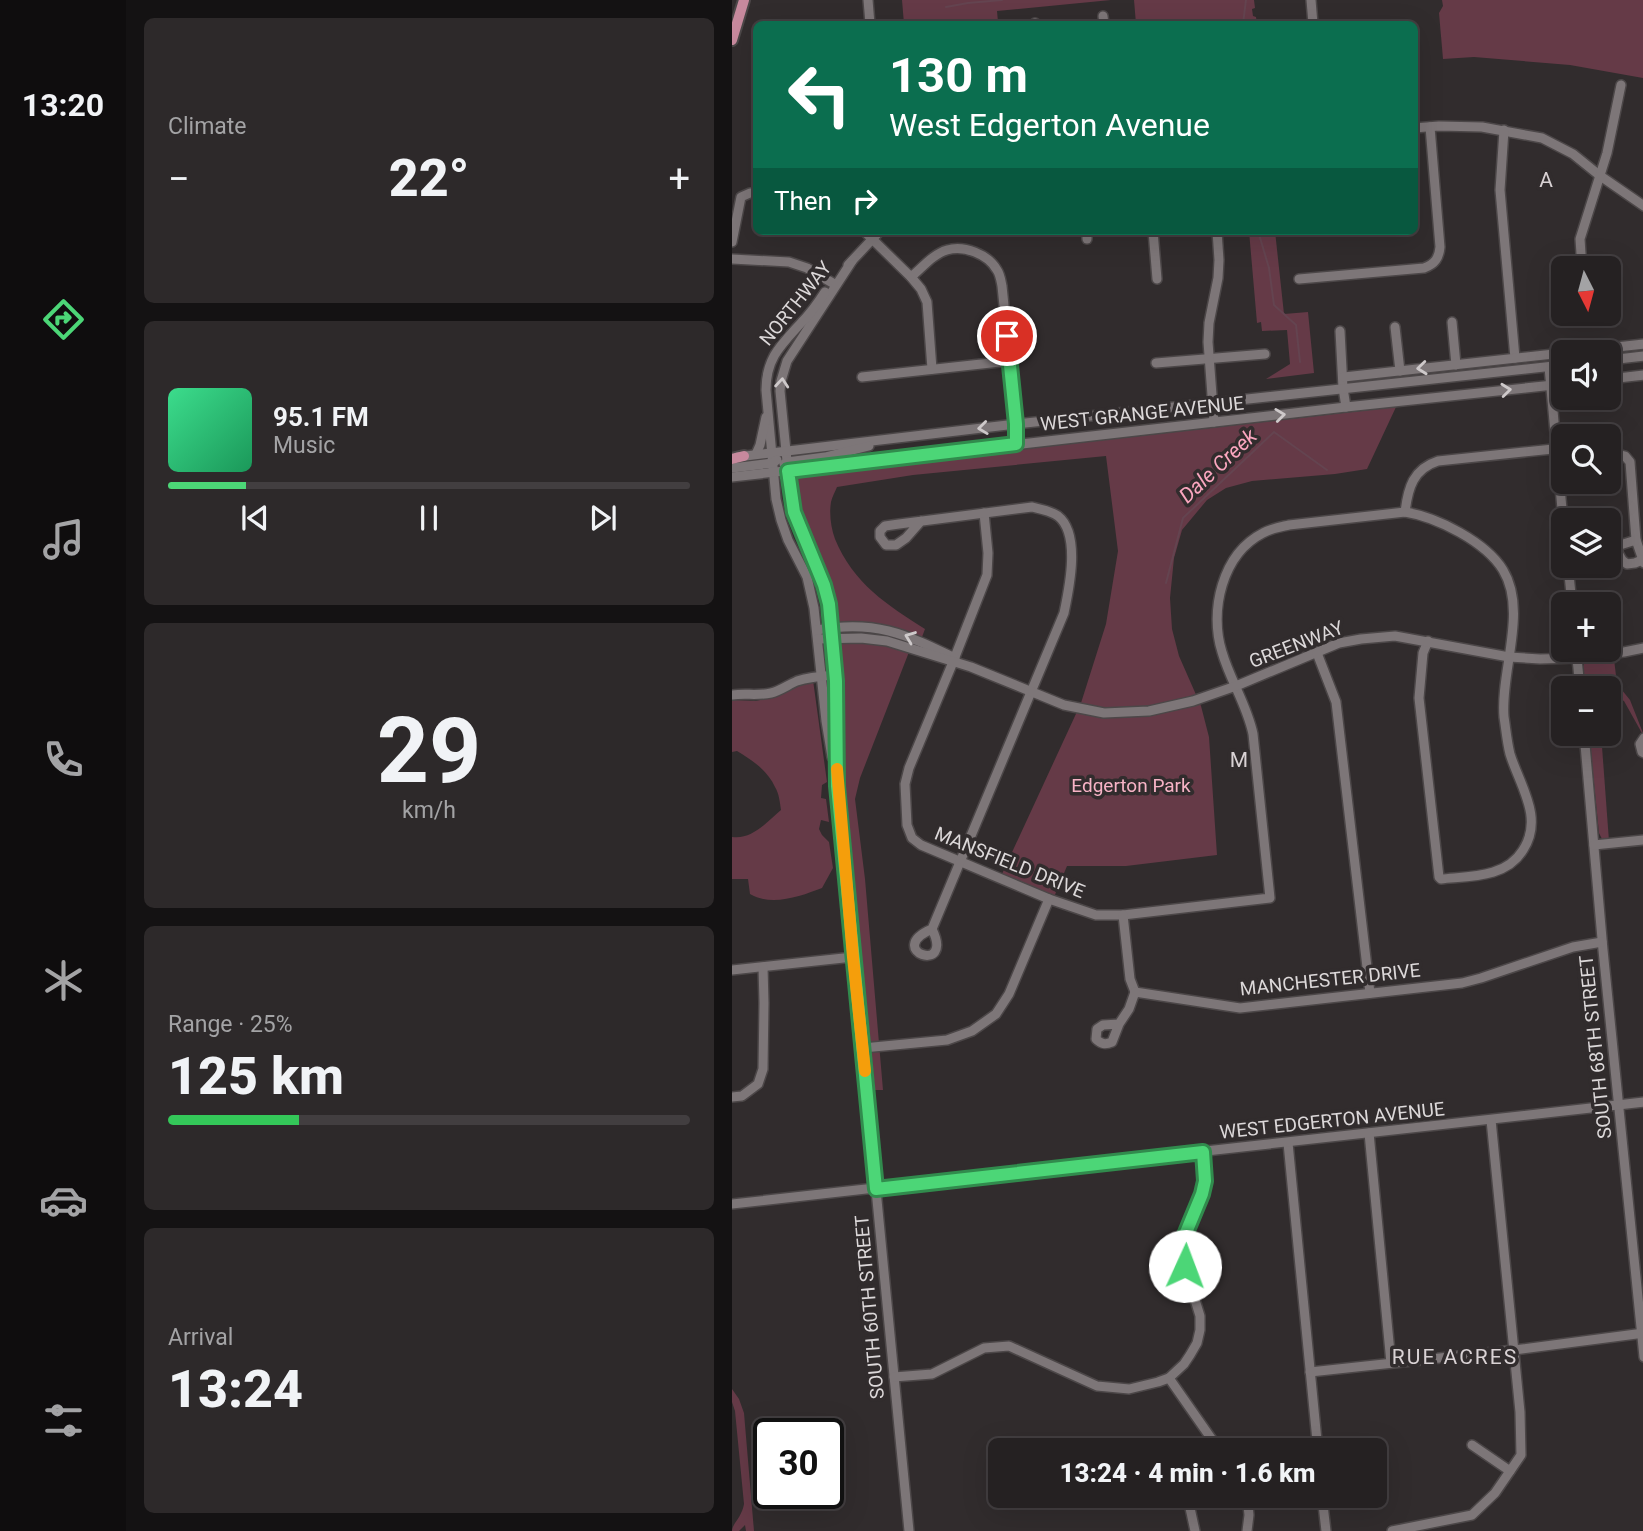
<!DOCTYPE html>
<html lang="en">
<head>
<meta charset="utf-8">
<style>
	:root { --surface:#252122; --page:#2d292a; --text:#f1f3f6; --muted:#a3a3a5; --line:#423e40; --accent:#4cd677 }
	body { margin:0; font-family:Roboto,sans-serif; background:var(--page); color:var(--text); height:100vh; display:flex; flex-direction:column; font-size:26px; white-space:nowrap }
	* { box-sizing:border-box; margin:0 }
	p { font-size:23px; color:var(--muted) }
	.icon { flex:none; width:38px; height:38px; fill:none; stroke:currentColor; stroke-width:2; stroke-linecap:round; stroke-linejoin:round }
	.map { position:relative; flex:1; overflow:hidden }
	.sheet { display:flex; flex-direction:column; gap:18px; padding:18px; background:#141213; width:606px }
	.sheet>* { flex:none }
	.guide { position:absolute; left:21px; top:21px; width:665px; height:214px; border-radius:10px; box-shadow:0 7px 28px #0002,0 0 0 2px var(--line); background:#0b6e4f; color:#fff; overflow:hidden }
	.needle { width:46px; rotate:174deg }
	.buttons { position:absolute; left:819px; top:256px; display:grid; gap:14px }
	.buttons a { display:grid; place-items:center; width:70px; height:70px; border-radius:10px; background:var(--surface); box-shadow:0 7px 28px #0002,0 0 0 2px var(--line); font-size:35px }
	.speed { position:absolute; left:21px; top:1418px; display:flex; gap:14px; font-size:35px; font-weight:700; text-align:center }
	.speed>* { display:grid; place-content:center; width:91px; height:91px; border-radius:50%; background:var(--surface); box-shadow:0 7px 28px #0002,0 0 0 2px var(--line); line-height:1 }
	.speed .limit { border:4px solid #111; border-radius:10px; background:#fff; color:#111 }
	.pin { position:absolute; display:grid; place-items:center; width:60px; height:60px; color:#fff; margin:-30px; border:4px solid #fff; border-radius:50%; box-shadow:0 2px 7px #0007 }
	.me { position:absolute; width:77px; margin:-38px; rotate:2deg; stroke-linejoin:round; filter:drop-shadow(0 0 5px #0008) }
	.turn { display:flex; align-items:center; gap:24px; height:147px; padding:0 21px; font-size:32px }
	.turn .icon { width:91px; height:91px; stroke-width:2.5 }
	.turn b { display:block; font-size:49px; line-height:60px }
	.then { display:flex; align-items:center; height:66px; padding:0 21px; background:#0003; gap:14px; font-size:26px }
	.big { font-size:52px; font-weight:800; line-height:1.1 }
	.sheet .tile { flex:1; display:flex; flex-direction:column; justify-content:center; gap:10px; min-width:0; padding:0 24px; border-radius:10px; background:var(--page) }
	.sheet .dial { align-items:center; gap:0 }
	.dial b { font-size:91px; line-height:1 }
	.song { display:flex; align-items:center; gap:21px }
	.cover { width:84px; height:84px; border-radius:10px; background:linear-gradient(135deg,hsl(150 70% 55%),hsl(150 70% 35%)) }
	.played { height:7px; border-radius:4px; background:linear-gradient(90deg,var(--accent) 15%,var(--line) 15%) }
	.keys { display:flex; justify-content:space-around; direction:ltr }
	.heat { display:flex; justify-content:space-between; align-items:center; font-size:38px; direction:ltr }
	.charge { height:10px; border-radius:5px; background:linear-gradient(90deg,#34c759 25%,var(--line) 0) }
	.trip { position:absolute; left:256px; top:1438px; width:399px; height:70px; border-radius:10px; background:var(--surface); box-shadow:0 7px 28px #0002,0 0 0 2px var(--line); font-weight:800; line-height:70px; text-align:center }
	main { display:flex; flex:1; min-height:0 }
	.menu { display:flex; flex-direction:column; width:126px; justify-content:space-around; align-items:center; background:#0f0d0e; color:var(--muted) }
	.menu .icon { width:49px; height:49px }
	.menu .active { color:var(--accent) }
	.menu b { font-size:32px; color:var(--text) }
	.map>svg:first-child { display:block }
	.green { fill:#653a47 }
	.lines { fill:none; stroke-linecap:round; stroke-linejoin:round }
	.stream { stroke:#644450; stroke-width:2 }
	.minor-casing { stroke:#4c4748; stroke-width:12 }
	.major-casing { stroke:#4c4748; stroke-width:14 }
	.minor { stroke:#7d7678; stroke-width:9 }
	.major { stroke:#c7899d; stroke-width:10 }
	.oneway { stroke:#cec9ca }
	.route-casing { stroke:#318b4d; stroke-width:18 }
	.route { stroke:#4cd677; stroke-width:12 }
	.slow { stroke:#f59e0b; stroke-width:12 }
	.labels { text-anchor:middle; stroke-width:7; stroke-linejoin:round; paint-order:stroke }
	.street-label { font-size:19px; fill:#dcd8d9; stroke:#312c2d }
	.park-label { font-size:19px; fill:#f7b3c6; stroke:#312c2d }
	.neighbourhood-label { font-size:21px; letter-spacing:2px; fill:#d9d2d4; stroke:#312c2d }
	.water-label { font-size:21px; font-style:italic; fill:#faa6bf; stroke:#312c2d }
</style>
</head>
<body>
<main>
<nav class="menu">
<b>13:20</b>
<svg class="icon active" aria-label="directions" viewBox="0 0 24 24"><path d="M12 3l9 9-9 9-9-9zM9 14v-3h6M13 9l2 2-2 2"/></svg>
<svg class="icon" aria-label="music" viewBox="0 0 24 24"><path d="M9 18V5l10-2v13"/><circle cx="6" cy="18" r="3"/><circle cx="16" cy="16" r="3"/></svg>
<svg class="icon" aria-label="phone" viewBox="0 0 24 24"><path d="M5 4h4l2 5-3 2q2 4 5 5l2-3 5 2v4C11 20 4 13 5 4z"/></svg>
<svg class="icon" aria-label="climate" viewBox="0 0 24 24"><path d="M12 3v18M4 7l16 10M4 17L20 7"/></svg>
<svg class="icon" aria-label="car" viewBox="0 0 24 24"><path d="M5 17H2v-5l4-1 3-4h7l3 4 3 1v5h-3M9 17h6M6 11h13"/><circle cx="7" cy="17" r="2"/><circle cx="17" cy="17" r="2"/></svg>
<svg class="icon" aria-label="filters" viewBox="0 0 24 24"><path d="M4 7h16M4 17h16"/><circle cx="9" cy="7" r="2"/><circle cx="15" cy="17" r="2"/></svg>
</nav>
<section class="sheet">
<div class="tile"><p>Climate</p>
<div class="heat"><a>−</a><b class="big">22°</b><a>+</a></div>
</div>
<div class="tile">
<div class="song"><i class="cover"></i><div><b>95.1 FM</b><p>Music</p></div></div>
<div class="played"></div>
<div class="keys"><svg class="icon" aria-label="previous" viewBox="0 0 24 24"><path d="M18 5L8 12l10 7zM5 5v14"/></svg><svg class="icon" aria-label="pause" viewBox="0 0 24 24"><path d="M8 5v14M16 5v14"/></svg><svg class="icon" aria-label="next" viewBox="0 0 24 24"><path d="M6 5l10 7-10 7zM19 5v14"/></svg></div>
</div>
<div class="tile dial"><b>29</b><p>km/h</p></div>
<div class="tile"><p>Range · 25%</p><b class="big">125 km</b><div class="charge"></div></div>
<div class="tile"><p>Arrival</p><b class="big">13:24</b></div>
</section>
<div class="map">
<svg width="912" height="1531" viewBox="0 0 912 1531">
	<rect width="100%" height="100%" fill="#312c2d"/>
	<!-- green -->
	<g class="green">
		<path d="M170 0H379L265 11 266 22 237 24H172Z"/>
		<path d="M402 0H522L523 8 520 9 521 16 524 17 525 24H404Z"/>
		<path d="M710 0H911V78L838 65 742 57 711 59 707 13 711 6Z"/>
		<path d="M517 231H543L552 314 576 312 582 373 534 379 558 364 555 330 530 331 529 322 525 323Z"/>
		<path d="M664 407 635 469 603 474 520 481 494 488 475 500 450 530 442 558 438 598 440 629 447 656 469 706 477 737 485 855 394 866H335L322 897 270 874 349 703 374 624 386 551 374 456 181 475 105 487C103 492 100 497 99 502 97 514 99 528 103 539 121 583 155 605 193 629L190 637 164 628 137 624 104 622 98 589 91 570 75 535 65 508 61 480 64 475Z"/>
		<path d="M111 640 155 644 177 652 128 778 123 799 133 879 151 1090H143L108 736V681L105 645 106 641Z"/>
		<path d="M882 659 885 684 898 700 911 733V735L892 701 886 698 877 714V688H852L851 667 852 664Z"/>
		<path d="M81 680 95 782 90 785 89 798 94 799 97 822 89 820 87 829 90 835 97 842 101 868 90 888C69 896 40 907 18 894L16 879H0V837C20 840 35 822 49 810 48 803 47 793 43 787 35 770 20 760 5 751L0 752V700L24 701 47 695 66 684Z"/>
		<path d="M857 733H869L877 841 870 839 867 833Z"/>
		<path d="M0 1389 7 1399 12 1413 22 1531H14L13 1525 7 1531H0C0 1524 10 1517 12 1504L3 1411 0 1402Z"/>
	</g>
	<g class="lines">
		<!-- stream -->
		<g class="stream">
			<path d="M214 7 236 3 270 0"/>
			<path d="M511 24 514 0"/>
			<path d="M526 231 537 268 542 305 564 325 568 362"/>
			<path d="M434 583 451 518 542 432 595 470"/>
		</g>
		<!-- minor casing -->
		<g class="minor-casing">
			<g id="minor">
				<path d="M136 0 138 24"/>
				<path d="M579 0 581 24"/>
				<path d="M371 16 372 24"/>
				<path d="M303 23 304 24"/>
				<path d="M682 128 707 126 750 127 810 138 841 154 867 175 912 206"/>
				<path d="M772 130 768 190 783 358"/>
				<path d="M132 231 179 277 189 289 195 302 200 369"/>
				<path d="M355 231V239"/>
				<path d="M421 231 425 279"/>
				<path d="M0 242 9 197 18 193H24"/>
				<path d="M0 259 57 262 75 268 104 285"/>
				<path d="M120 261 55 361 49 381 48 391 56 471 62 512 92 585 97 604 104 681 105 786 177 1531"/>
				<path d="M116 265 148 231"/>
				<path d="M850 268 848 239 875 153 889 85"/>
				<path d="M179 277C190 268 201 254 215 250 232 245 256 254 265 270 268 274 269 281 270 286L284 424V444"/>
				<path d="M567 279 692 268C703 264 707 258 708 247L698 127"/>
				<path d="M93 292C86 303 78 314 69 323 49 345 34 358 34 390L44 499 49 520 56 540 75 577 82 608 94 721 100 757"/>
				<path d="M720 322 724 365"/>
				<path d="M663 327 668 371"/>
				<path d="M608 331 611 388 614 407"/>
				<path d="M839 352 912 344"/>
				<path d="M877 360 912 356"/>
				<path d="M424 363 533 354"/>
				<path d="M817 367 831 520"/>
				<path d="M130 377 277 361"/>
				<path d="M612 377 831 353"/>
				<path d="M877 379 912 375"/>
				<path d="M482 422 476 342 477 323 486 278 487 260 485 231"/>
				<path d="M877 452 893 456 898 462 904 540 912 563"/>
				<path d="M24 454 28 445 34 417"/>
				<path d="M5 457 284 424 831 365"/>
				<path d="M52 464 55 462 93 457 137 446"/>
				<path d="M0 468 41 463 45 460"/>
				<path d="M0 477 614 407 831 384"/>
				<path d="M673 512C676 488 681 469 706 461L831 448"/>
				<path d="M252 513 256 553 255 575 221 662 177 768 173 784 175 825 180 838 189 845 317 899 364 915H391L538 898 521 734C515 705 498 680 490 652 477 611 490 554 531 533 540 528 548 527 557 525L673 512C705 517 754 542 771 570 796 611 768 672 772 717 774 730 775 742 778 754 788 786 812 818 791 850 774 878 738 876 709 879L707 877 687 698 691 653 696 641"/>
				<path d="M189 521 174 538 164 545H154L148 537V531L153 526 167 524 300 507C309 509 319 511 326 516 349 534 337 589 332 613L200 929C151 950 223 976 200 929"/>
				<path d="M904 540 888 545 885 551 890 560 895 564 903 563 910 560"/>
				<path d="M836 565 840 604"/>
				<path d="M85 630C143 620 171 633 223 658"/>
				<path d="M86 639 129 638 155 641 239 667 332 705 372 713 417 711 461 701 504 686 607 643 629 639 663 636 777 657 808 659 845 658 892 652 912 648"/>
				<path d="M844 649 848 688"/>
				<path d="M585 653 604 702 638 993"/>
				<path d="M0 695C13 693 26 696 39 693 48 691 56 685 65 681 77 677 91 676 104 675"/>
				<path d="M852 733 871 950 912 1357"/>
				<path d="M912 738 908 744 910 752 912 753"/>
				<path d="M862 845 912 840"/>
				<path d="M391 915 398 979 403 992"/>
				<path d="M0 970 121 957"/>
				<path d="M403 992 508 1008 730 983 749 978 841 947 870 942"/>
				<path d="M387 1024 371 1025 365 1029 364 1039C369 1044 373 1045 380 1042L387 1024 397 1009 403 992"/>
				<path d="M131 1048 215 1040 240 1031 264 1014 277 994 317 899"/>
				<path d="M0 1097 10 1096 26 1084 31 1069 32 1003 31 967"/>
				<path d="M637 1133 659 1363"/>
				<path d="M556 1143 586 1451"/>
				<path d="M0 1204 912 1102"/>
				<path d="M578 1372 782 1350 912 1333"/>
				<path d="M162 1377 200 1374 252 1348 277 1346 365 1386 397 1389 426 1382 437 1378 452 1364 458 1355 465 1343 468 1330V1316L453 1267V1235L470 1194 473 1181 471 1152"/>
				<path d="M437 1378 488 1451"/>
				<path d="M740 1445 778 1471"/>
				<path d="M461 1496 458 1508 463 1531"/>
				<path d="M590 1496 594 1531"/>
				<path d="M515 1531 517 1515 515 1496"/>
				<path d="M660 1531 740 1515 763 1493 789 1455 788 1412 759 1120"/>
			</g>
		</g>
		<!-- major casing -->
		<g class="major-casing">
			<g id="major">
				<path d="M0 40 12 0"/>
				<path d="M0 459 12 456"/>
			</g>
		</g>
		<!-- minor -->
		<use href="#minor" class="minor"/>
		<!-- major -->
		<use href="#major" class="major"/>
	</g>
	<!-- one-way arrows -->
	<defs><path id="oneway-chevron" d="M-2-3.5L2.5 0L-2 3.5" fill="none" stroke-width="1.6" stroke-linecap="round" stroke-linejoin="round" transform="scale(1.75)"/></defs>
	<g class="oneway">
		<use href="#oneway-chevron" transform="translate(690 368) rotate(174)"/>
		<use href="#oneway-chevron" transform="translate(50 383) rotate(-85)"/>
		<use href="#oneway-chevron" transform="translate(774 390) rotate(-6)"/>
		<use href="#oneway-chevron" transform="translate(548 415) rotate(-7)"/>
		<use href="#oneway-chevron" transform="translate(251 428) rotate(173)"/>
		<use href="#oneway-chevron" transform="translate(178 637) rotate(-159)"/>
	</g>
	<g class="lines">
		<!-- route casing -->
		<g class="route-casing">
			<path id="route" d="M275 336 284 424V444L56 471 62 512 92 585 97 604 104 681 105 786 144 1189 471 1152 473 1181 470 1194 453 1235V1266"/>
		</g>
		<!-- route -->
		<use href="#route" class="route"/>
		<!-- slow -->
		<path class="slow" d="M105 769 121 957 133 1071"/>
	</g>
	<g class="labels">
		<!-- street labels -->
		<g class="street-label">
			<text transform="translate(63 303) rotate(-51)" y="7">NORTHWAY</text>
			<text transform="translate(410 413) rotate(-6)" y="7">WEST GRANGE AVENUE</text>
			<text transform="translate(564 644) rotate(-21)" y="7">GREENWAY</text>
			<text transform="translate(278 862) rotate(22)" y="7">MANSFIELD DRIVE</text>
			<text transform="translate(598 979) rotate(-6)" y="7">MANCHESTER DRIVE</text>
			<text transform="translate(863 1047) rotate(-96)" y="7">SOUTH 68TH STREET</text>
			<text transform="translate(600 1120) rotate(-6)" y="7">WEST EDGERTON AVENUE</text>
			<text transform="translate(137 1307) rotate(-95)" y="7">SOUTH 60TH STREET</text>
		</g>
		<!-- park labels -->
		<g class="park-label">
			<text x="399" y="792">Edgerton Park</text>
		</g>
		<!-- neighbourhood labels -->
		<g class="neighbourhood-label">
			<text x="815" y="187">A</text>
			<text x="508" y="767">M</text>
			<text x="723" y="1364">RUE ACRES</text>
		</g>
		<!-- water labels -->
		<g class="water-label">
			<text transform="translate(486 466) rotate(-43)" y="7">Dale Creek</text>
		</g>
	</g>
</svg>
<div class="buttons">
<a><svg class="needle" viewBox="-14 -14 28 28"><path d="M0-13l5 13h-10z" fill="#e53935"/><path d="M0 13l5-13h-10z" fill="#a3a3a5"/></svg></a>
<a><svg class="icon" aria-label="sound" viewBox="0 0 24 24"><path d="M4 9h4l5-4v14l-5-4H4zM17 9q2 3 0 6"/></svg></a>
<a><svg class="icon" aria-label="search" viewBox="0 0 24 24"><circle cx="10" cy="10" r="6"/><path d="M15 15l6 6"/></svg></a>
<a><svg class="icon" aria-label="layers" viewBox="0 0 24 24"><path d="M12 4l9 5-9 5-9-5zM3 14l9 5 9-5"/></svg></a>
<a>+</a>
<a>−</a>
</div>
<div class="speed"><div class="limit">30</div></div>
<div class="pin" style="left:275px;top:336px;background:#d93025"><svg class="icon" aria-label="arrive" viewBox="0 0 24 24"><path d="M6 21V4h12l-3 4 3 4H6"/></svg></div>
<svg class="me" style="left:453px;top:1266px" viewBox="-20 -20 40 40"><circle r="19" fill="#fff"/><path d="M0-13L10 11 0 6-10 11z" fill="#4cd677"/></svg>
<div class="trip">13:24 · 4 min · 1.6 km</div>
<div class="guide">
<div class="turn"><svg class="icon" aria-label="left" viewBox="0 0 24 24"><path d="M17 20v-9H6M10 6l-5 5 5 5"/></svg><div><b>130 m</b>West Edgerton Avenue</div></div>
<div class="then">Then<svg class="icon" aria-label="right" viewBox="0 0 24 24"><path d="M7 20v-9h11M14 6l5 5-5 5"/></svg></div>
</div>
</div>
</main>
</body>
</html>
